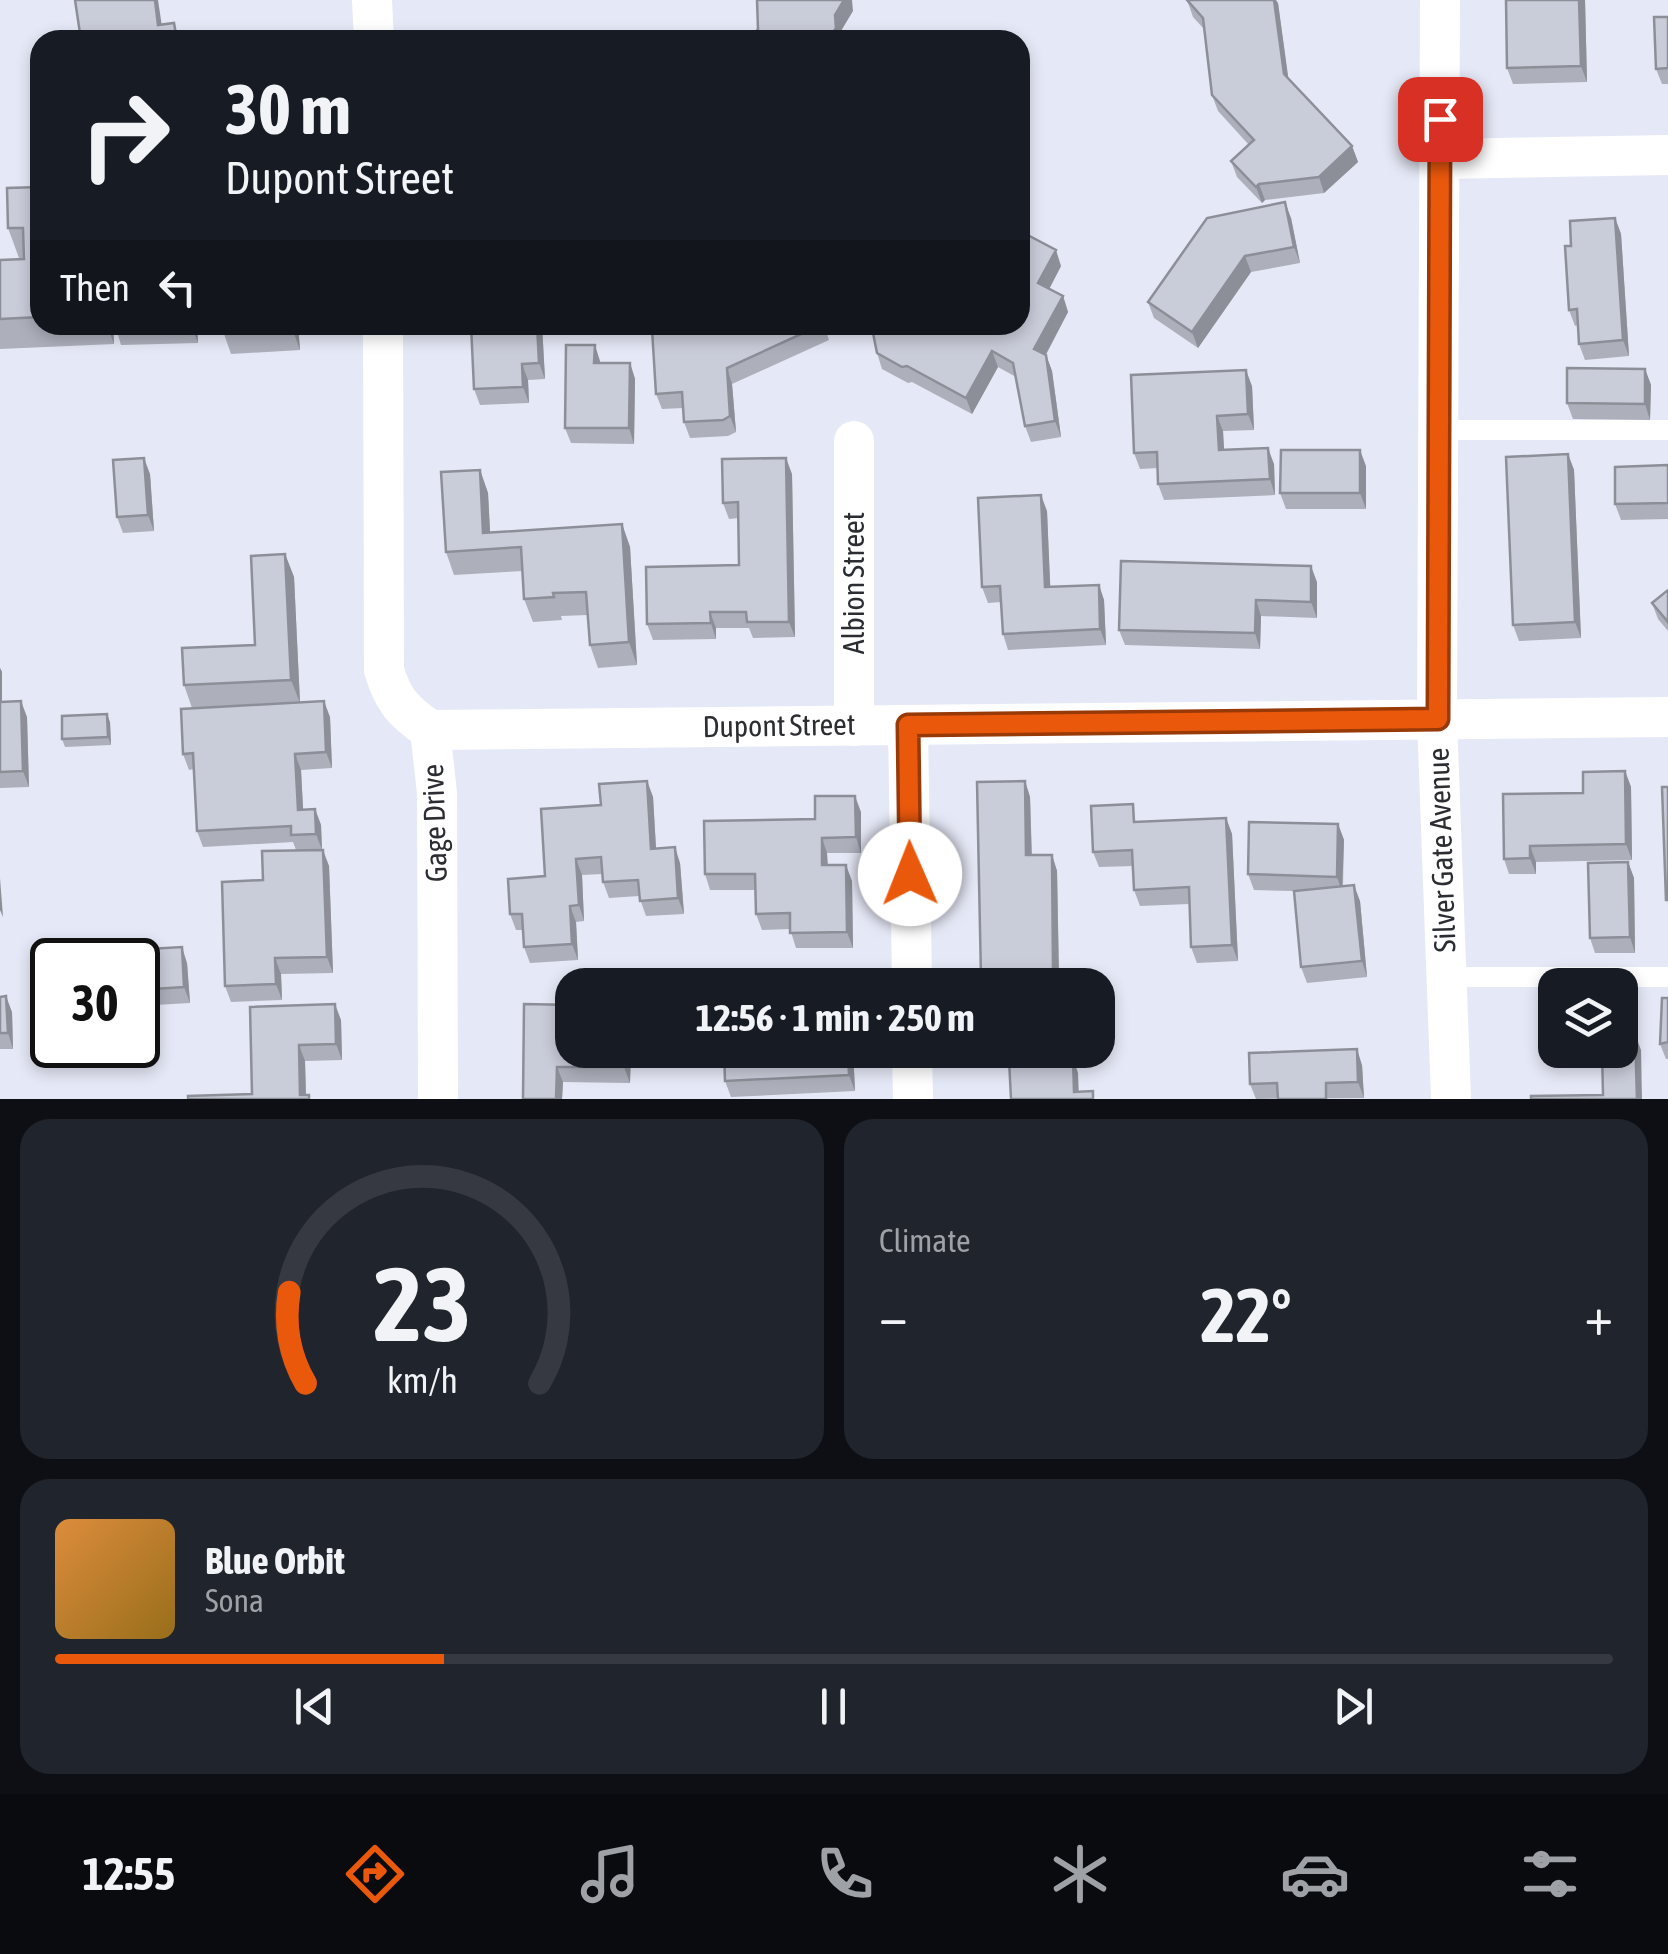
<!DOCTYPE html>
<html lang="en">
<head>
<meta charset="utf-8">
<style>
	:root { --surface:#171b24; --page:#20242c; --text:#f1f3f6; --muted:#9ea1a6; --line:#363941; --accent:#ea580c }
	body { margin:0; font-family:"Asap Condensed",sans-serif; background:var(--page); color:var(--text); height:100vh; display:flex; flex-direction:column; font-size:38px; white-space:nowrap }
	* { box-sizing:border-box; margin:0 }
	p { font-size:32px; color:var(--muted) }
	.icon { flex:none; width:55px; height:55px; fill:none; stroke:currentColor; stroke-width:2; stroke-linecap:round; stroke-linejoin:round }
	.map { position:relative; height:1099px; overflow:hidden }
	.details { display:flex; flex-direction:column; gap:20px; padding:20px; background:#0d0f14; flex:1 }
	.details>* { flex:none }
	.guide { position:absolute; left:30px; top:30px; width:1000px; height:305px; border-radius:30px; box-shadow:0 5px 15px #0003; background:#171b24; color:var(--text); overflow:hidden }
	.buttons { position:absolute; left:1538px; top:968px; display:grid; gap:20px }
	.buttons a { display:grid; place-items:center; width:100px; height:100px; border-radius:20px; background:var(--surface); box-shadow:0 5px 15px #0003; font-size:50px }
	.speed { position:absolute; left:30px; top:938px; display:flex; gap:20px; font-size:50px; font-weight:700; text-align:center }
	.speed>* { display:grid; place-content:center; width:130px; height:130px; border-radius:50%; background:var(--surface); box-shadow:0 5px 15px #0003; line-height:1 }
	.speed .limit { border:5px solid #111; border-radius:15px; background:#fff; color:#111 }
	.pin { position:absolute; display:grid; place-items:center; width:85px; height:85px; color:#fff; margin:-42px; border-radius:20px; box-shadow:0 5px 15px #0006 }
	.me { position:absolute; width:110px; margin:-55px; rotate:359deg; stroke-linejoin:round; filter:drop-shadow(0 0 8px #0008) }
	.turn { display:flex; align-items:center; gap:35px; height:210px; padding:0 30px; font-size:45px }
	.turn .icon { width:130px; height:130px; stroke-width:2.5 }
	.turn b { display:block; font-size:70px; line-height:85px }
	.then { display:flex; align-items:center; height:95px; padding:0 30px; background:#0003; gap:20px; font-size:38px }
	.big { font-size:75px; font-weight:700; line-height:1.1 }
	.details .tile { flex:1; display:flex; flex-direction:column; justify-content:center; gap:15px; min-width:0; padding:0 35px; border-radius:30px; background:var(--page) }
	.details .dial { align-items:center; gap:0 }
	.dial svg { height:260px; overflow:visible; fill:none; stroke:var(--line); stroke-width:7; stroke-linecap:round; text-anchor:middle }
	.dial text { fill:var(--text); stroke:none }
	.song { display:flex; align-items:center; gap:30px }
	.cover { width:120px; height:120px; border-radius:15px; background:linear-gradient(135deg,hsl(30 70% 55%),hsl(40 70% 35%)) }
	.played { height:10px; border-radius:5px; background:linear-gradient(90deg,var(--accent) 25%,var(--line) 25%) }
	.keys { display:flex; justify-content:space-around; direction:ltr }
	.heat { display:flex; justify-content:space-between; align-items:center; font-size:55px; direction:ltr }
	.details .tiles { flex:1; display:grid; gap:20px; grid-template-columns:1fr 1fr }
	.tile:last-child { grid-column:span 2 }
	.trip { position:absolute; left:555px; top:968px; width:560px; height:100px; border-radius:30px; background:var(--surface); box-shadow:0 5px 15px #0003; font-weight:700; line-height:100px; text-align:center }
	.tab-bar { display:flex; height:160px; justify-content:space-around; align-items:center; background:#090b0e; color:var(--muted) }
	.tab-bar .icon { width:70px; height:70px }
	.tab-bar .selected { color:var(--accent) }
	.tab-bar b { font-size:45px; color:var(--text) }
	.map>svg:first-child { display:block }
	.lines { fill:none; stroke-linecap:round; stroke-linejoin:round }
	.lane { stroke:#fff; stroke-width:20 }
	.street { stroke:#fff; stroke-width:40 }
	.wall { fill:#adafbb }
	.shaded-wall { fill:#8d8f98 }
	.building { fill:#c9ccd9; stroke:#8d8f98; stroke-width:2.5 }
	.route-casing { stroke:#983908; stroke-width:25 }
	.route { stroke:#ea580c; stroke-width:18 }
	.labels { text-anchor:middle; stroke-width:8; stroke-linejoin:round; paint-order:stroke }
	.street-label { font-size:30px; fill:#2c2d32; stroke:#fff }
</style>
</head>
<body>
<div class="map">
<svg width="1668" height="1099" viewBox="0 0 1668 1099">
	<rect width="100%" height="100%" fill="#e5e8f6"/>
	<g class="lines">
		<!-- lane -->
		<g class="lane">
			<path d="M1439 430H1668"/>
			<path d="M1447 977H1668"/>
		</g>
		<!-- street -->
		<g class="street">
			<path d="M372 0 374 40"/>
			<path d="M1440 0 1437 719 1451 1099"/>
			<path d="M1441 159 1668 155"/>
			<path d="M383 325 384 670C393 701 404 712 430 730L437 793 438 1099"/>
			<path d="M854 441V726"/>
			<path d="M908 725 912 985"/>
			<path d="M430 730 1668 717"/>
			<path d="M912 1050 913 1099"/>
		</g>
	</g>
	<!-- wall -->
	<g class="wall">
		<path d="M1187 0 1278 3 1288 78 1352 146 1358 162 1324 193 1265 200 1262 203 1237 177 1231 161 1249 145 1218 111 1212 95 1204 29 1193 17Z"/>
		<path d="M1585 0 1587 82 1513 84 1507 68Z"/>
		<path d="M1668 17V84H1662L1656 69Z"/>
		<path d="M40 187V325H113L114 344 0 349V260L24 259 19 258 8 228Z"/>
		<path d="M1291 218 1300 263 1251 272 1198 348 1154 318 1148 302Z"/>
		<path d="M1615 218 1621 234 1629 356 1585 360 1579 344 1578 325 1575 326 1569 310 1571 246Z"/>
		<path d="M1061 266 1049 289 1063 296 1068 312 1046 355 1052 371 1061 437 1031 442 1025 426 1016 377 998 367 972 414 912 382 908 383 882 369 877 353Z"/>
		<path d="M115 325H197L198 343 121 345Z"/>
		<path d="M222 325H298L300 350 231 354 223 331Z"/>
		<path d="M471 325H542L545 379 528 380 529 403 480 405 474 389Z"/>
		<path d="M706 325H824L829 340 732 384 736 432 728 436 690 438 684 422 683 408 662 409 656 394Z"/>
		<path d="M600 361V363H630L635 379 634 444 571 443 565 428Z"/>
		<path d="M1645 369 1651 385 1650 420 1573 419 1567 403Z"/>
		<path d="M1252 386 1254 430 1223 431 1224 450 1274 464 1275 495 1164 500 1158 484V468L1140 469 1134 453Z"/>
		<path d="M1568 454 1574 470 1581 638 1519 641 1513 625Z"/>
		<path d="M1668 465V519L1621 520 1615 504Z"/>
		<path d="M1366 466V509H1286L1280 493Z"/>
		<path d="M480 470 488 493 490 532 622 524 630 547 637 665 598 668 590 645 588 615 561 616 562 620 533 622 524 599 523 571 454 575 446 552Z"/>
		<path d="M150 474 154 531 123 533 117 517Z"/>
		<path d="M792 474 795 637 753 638 749 628H716V639L653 640 647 624 739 565V518L729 519 723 503Z"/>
		<path d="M1047 511 1050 587 1099 585 1104 600 1106 645 1008 650 1003 634 1001 602 988 603 982 587Z"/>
		<path d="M285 554 294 577 300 703 330 717 332 768 301 770 303 810 315 809 321 825 322 850 329 866 333 973 281 974 282 1000 231 1002 225 986 263 880 296 850 293 842 203 847 197 831 194 769 189 770 183 754 192 708 184 685 255 645Z"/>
		<path d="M1317 582V618L1261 616 1260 649 1125 645 1119 630Z"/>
		<path d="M1668 590V631L1658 619 1652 603Z"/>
		<path d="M0 668 2 672V702L27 717 29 787 0 788Z"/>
		<path d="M110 722 111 745 65 747 62 739Z"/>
		<path d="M1625 771 1631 787 1632 860 1536 862V874H1509L1504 859 1583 793Z"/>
		<path d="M647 781 653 797 656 849 680 863 684 914 646 916 639 896 609 898 603 882 602 874 582 875 584 921 576 922 578 960 530 963 524 947 523 930H516L510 914 545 876 601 805Z"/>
		<path d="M1025 781 1030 797 1032 855H1052L1057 871 1059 970 1071 985H983L981 978Z"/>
		<path d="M861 812V853H827L828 865 852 881 853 948H796L790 929 762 930 756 914V890H710L705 874 815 819Z"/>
		<path d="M1226 818 1232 834 1238 961 1197 963 1191 947 1189 904 1140 906 1134 890 1133 866 1099 867 1093 852 1138 822Z"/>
		<path d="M1338 824 1344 840 1343 886 1360 901 1367 977 1307 983 1301 967 1294 891 1254 890 1248 874Z"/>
		<path d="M1628 862 1634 878 1635 953H1595L1590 938Z"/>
		<path d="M138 960 187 963 190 1003 138 1006Z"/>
		<path d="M0 997 12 1012 13 1049H0Z"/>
		<path d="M1668 998V1059H1666L1660 1044Z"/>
		<path d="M524 1004 631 1050 630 1083 563 1082 562 1099H523Z"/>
		<path d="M250 1007 341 1020 342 1060 305 1061 306 1095 252 1094Z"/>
		<path d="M724 1050H853L855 1091 731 1097 725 1081Z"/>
		<path d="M1362 1065 1364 1098 1256 1099 1250 1084Z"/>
	</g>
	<!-- shaded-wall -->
	<g class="shaded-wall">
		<path d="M155 0H158L164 40 158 25Z"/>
		<path d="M844 0H852L853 11 841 31 842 40H828L835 15Z"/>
		<path d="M1274 0H1276L1278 3 1290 90 1284 74Z"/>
		<path d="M1579 0H1585L1587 82 1581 66Z"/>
		<path d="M1352 146 1358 162 1324 193 1319 177Z"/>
		<path d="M1259 184 1265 200 1262 203 1256 187Z"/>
		<path d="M1285 202 1291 218 1300 263 1294 247Z"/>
		<path d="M1615 218 1621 234 1629 356 1623 340Z"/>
		<path d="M1056 250 1061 266 1044 299 1038 283Z"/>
		<path d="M1245 256 1251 272 1198 348 1192 332Z"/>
		<path d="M1063 296 1068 312 1040 365 1034 349Z"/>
		<path d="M107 325H113L114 344Z"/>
		<path d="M192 325H197L198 343 192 327Z"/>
		<path d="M291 325H298L300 350Z"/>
		<path d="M537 325H542L545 379 539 363Z"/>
		<path d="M595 345 600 361V379L594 363Z"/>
		<path d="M992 351 998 367 972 414 966 398Z"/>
		<path d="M1046 355 1052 371 1061 437 1055 421Z"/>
		<path d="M630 363 635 379 634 444 629 428Z"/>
		<path d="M522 364 528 380 529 403 523 387Z"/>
		<path d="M727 368 732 384 736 432 730 416Z"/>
		<path d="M1645 369 1651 385 1650 420 1645 404Z"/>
		<path d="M1246 370 1252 386 1254 430 1248 414Z"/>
		<path d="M1217 416 1223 431 1225 466 1219 450Z"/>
		<path d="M1268 448 1274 464 1275 495 1270 479Z"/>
		<path d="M1360 450 1366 466V509L1360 493Z"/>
		<path d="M1568 454 1574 470 1581 638 1575 622Z"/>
		<path d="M144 458 150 474 154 531 148 515Z"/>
		<path d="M786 458 792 474 795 637 789 622Z"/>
		<path d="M480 470 488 493 491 549 483 533Z"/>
		<path d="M1041 495 1047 511 1051 603 1045 587Z"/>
		<path d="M622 524 630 547 637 665 629 642Z"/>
		<path d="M285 554 294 577 300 703 291 680Z"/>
		<path d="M1311 566 1317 582V618L1311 602Z"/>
		<path d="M1099 585 1104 600 1106 645 1100 629Z"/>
		<path d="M1256 600 1261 616 1260 649 1255 633Z"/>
		<path d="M710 612 716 628V639L711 623Z"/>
		<path d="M0 668 2 672V707L0 701Z"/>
		<path d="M21 701 27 717 29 787 23 771Z"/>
		<path d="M324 701 330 717 332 768 326 752Z"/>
		<path d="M107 714 110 722 111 745 108 737Z"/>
		<path d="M295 754 301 770 304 826 298 810Z"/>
		<path d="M1625 771 1631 787 1632 860 1626 844Z"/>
		<path d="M647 781 653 797 657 865 651 849Z"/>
		<path d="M1025 781 1030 797 1032 871 1026 855Z"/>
		<path d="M855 796 861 812V853L856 837Z"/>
		<path d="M315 809 321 825 322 850 316 834Z"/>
		<path d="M1226 818 1232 834 1238 961 1232 945Z"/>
		<path d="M1338 824 1344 840 1342 892 1337 877Z"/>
		<path d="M822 838 827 853 828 881 822 865Z"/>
		<path d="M1530 846 1536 862V874L1530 858Z"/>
		<path d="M675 847 680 863 684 914 678 898Z"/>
		<path d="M323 850 329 866 333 973 327 957Z"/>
		<path d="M1052 855 1057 871 1059 985 1053 969Z"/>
		<path d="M576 859 582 875 584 921 579 905Z"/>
		<path d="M1628 862 1634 878 1635 953 1630 937Z"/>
		<path d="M846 865 852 881 853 948 847 932Z"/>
		<path d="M0 878 3 917 0 910Z"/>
		<path d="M1354 885 1360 901 1367 977 1362 961Z"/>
		<path d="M570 906 576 922 578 960 572 944Z"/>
		<path d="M182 947 187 963 190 1003 184 987Z"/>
		<path d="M275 958 281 974 282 1000 276 984Z"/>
		<path d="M6 996 12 1012 13 1049 8 1033Z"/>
		<path d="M335 1004 341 1020 342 1060 336 1044Z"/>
		<path d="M1635 1034 1641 1050 1642 1099H1637Z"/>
		<path d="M299 1045 305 1061 306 1099 300 1095Z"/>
		<path d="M1357 1049 1362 1065 1364 1098 1358 1082Z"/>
		<path d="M625 1050H631L630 1083 624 1067Z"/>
		<path d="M848 1050H853L855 1091 849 1075Z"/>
		<path d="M1073 1057 1078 1073 1079 1099 1074 1092Z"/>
		<path d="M557 1067 563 1082 562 1099H556Z"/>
	</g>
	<!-- building -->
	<g class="building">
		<path d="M75 0H155L158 25 174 23 177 40H81Z"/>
		<path d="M757 0H844L835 15 836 28 828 40H751L758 29Z"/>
		<path d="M1187 0H1274L1284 74 1352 146 1319 177 1259 184 1256 187 1231 161 1254 140 1212 95 1203 18Z"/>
		<path d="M1506 0H1579L1581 66 1507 68Z"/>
		<path d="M1654 17H1668V68L1656 69Z"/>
		<path d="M40 187V317L0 319V260L24 259 23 228H8L7 188Z"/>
		<path d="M1285 202 1294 247 1245 256 1192 332 1148 302 1207 218Z"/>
		<path d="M1615 218 1623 340 1579 344 1577 309 1569 310 1565 246H1571L1570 221Z"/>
		<path d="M1020 231 1056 250 1038 283 1063 296 1034 349 1046 355 1055 421 1025 426 1013 363 992 351 966 398 907 366 902 367 877 353 873 333 877 325H1020Z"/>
		<path d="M115 325H192V327L115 329Z"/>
		<path d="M222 325H291V327L223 331Z"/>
		<path d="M471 325H537L539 363 522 364 523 387 474 389Z"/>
		<path d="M706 325H821L727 368 730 416 723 420 684 422 682 392 656 394 652 329Z"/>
		<path d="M566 345H595L594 363H630L629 428H565Z"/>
		<path d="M1567 368 1645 369V404L1567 403Z"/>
		<path d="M1246 370 1248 414 1217 416 1219 450 1268 448 1270 479 1158 484 1157 452 1134 453 1131 375Z"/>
		<path d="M1281 450H1360V493H1280Z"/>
		<path d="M1568 454 1575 622 1513 625 1506 457Z"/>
		<path d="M144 458 148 515 117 517 113 460Z"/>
		<path d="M786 458 789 622H747L746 612H710L711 623 647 624 646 567 739 565 738 502 723 503 722 459Z"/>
		<path d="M1668 465V503L1615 504V467Z"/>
		<path d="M480 470 483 533 622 524 629 642 590 645 586 592 553 593 554 597 524 599 521 547 446 552 441 472Z"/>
		<path d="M1041 495 1045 587 1099 585 1100 629 1003 634 1000 586 982 587 978 498Z"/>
		<path d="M285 554 291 680 184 685 182 648 255 645 251 556Z"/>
		<path d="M1121 561 1311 566V602L1256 600 1255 633 1119 630Z"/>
		<path d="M1668 590V622L1652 603Z"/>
		<path d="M21 701 23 771 0 772V702Z"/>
		<path d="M324 701 326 752 295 754 298 810 315 809 316 834 291 835V826L197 831 193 753 183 754 181 709Z"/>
		<path d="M107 714 108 737 62 739V716Z"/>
		<path d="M1625 771 1626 844 1530 846V858L1504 859 1503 794 1583 793V772Z"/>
		<path d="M647 781 651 849 675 847 678 898 640 901 638 880 603 882 601 857 576 859 579 905 570 906 572 944 524 947 522 914H510L508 879 545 876 541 809 601 805 599 784Z"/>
		<path d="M1025 781 1026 855H1052L1053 969 1066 970V985H1014V977L981 978 977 782Z"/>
		<path d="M1662 787H1668V900H1666Z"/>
		<path d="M815 796H855L856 837 822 838V865H846L847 932 790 933V913L756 914 755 874H705L704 821 815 819Z"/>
		<path d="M1133 804 1134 822 1226 818 1232 945 1191 947 1189 887 1134 890 1132 850 1093 852 1091 806Z"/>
		<path d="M1249 822 1338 824 1337 877 1248 874Z"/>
		<path d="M323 850 327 957 275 958 276 984 225 986 222 882 263 880 262 851Z"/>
		<path d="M1628 862 1630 937 1590 938 1588 863Z"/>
		<path d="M1354 885 1362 961 1301 967 1294 891Z"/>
		<path d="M182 947 184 987 138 990V960H114V951Z"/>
		<path d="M6 996 8 1033H0V997Z"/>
		<path d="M1662 998H1668V1042L1660 1044Z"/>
		<path d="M335 1004 336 1044 299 1045 300 1095H309V1099H188V1096L252 1094 250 1007Z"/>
		<path d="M524 1004 572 1005V1050H625L624 1067H557L556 1099H523Z"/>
		<path d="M1620 1034H1635L1637 1099H1531V1096L1603 1095 1602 1050H1620Z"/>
		<path d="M1357 1049 1358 1082 1326 1083V1099H1278L1277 1083 1250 1084 1249 1053Z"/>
		<path d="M724 1050H848L849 1075 725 1081Z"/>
		<path d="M1073 1057 1074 1092 1093 1091V1099H1011L1009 1059Z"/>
	</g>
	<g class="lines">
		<!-- route casing -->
		<g class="route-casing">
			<path id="route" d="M910 874 908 725 1438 719 1440 119"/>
		</g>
		<!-- route -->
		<use href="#route" class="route"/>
	</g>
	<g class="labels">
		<!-- street labels -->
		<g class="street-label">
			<text transform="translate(854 583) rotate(-90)" y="10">Albion Street</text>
			<text transform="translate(779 726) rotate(-1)" y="10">Dupont Street</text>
			<text transform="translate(435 823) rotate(-92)" y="10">Gage Drive</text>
			<text transform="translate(1442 850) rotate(-92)" y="10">Silver Gate Avenue</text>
		</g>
	</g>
</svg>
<div class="buttons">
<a><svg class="icon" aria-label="layers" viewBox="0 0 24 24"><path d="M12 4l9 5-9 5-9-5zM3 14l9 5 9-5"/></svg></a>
</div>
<div class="speed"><div class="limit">30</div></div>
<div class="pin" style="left:1440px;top:119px;background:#d93025"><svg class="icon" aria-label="arrive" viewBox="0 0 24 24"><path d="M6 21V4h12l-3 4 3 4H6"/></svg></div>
<svg class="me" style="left:910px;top:874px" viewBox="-20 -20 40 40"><circle r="19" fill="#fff"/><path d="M0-13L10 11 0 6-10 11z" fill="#ea580c"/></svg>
<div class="trip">12:56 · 1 min · 250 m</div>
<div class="guide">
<div class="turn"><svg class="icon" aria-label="right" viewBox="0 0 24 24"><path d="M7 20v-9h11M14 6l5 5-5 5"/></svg><div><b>30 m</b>Dupont Street</div></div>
<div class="then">Then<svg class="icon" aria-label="left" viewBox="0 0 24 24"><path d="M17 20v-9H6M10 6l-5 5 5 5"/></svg></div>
</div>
</div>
<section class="details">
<div class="tiles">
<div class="tile dial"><svg viewBox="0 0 100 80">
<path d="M14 69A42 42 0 1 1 86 69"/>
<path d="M14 69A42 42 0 0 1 9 41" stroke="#ea580c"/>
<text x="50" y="56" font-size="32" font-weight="700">23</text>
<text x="50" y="72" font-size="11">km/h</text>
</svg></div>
<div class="tile"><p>Climate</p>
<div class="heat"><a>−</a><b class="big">22°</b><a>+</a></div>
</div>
<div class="tile">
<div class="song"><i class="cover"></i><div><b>Blue Orbit</b><p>Sona</p></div></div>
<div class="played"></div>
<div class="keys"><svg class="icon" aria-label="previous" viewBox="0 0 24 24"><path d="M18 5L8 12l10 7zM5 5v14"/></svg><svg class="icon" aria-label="pause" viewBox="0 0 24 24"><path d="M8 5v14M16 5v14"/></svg><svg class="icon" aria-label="next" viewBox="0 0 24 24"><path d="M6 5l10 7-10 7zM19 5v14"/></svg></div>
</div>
</div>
</section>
<nav class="tab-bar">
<b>12:55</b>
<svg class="icon selected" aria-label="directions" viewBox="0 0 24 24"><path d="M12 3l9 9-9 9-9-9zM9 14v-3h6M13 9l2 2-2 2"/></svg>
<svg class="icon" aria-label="music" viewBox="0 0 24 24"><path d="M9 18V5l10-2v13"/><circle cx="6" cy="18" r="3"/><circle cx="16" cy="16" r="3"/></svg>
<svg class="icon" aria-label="phone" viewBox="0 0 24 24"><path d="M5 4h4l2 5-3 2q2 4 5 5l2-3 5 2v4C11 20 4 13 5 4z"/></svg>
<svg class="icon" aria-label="climate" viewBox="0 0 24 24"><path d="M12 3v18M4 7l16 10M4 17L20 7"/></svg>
<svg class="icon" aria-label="car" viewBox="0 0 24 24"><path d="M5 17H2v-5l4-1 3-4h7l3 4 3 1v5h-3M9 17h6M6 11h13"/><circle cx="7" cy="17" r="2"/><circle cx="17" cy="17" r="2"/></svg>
<svg class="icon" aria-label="filters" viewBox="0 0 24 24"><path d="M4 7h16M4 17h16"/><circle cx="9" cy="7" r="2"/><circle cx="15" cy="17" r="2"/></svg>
</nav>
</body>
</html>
